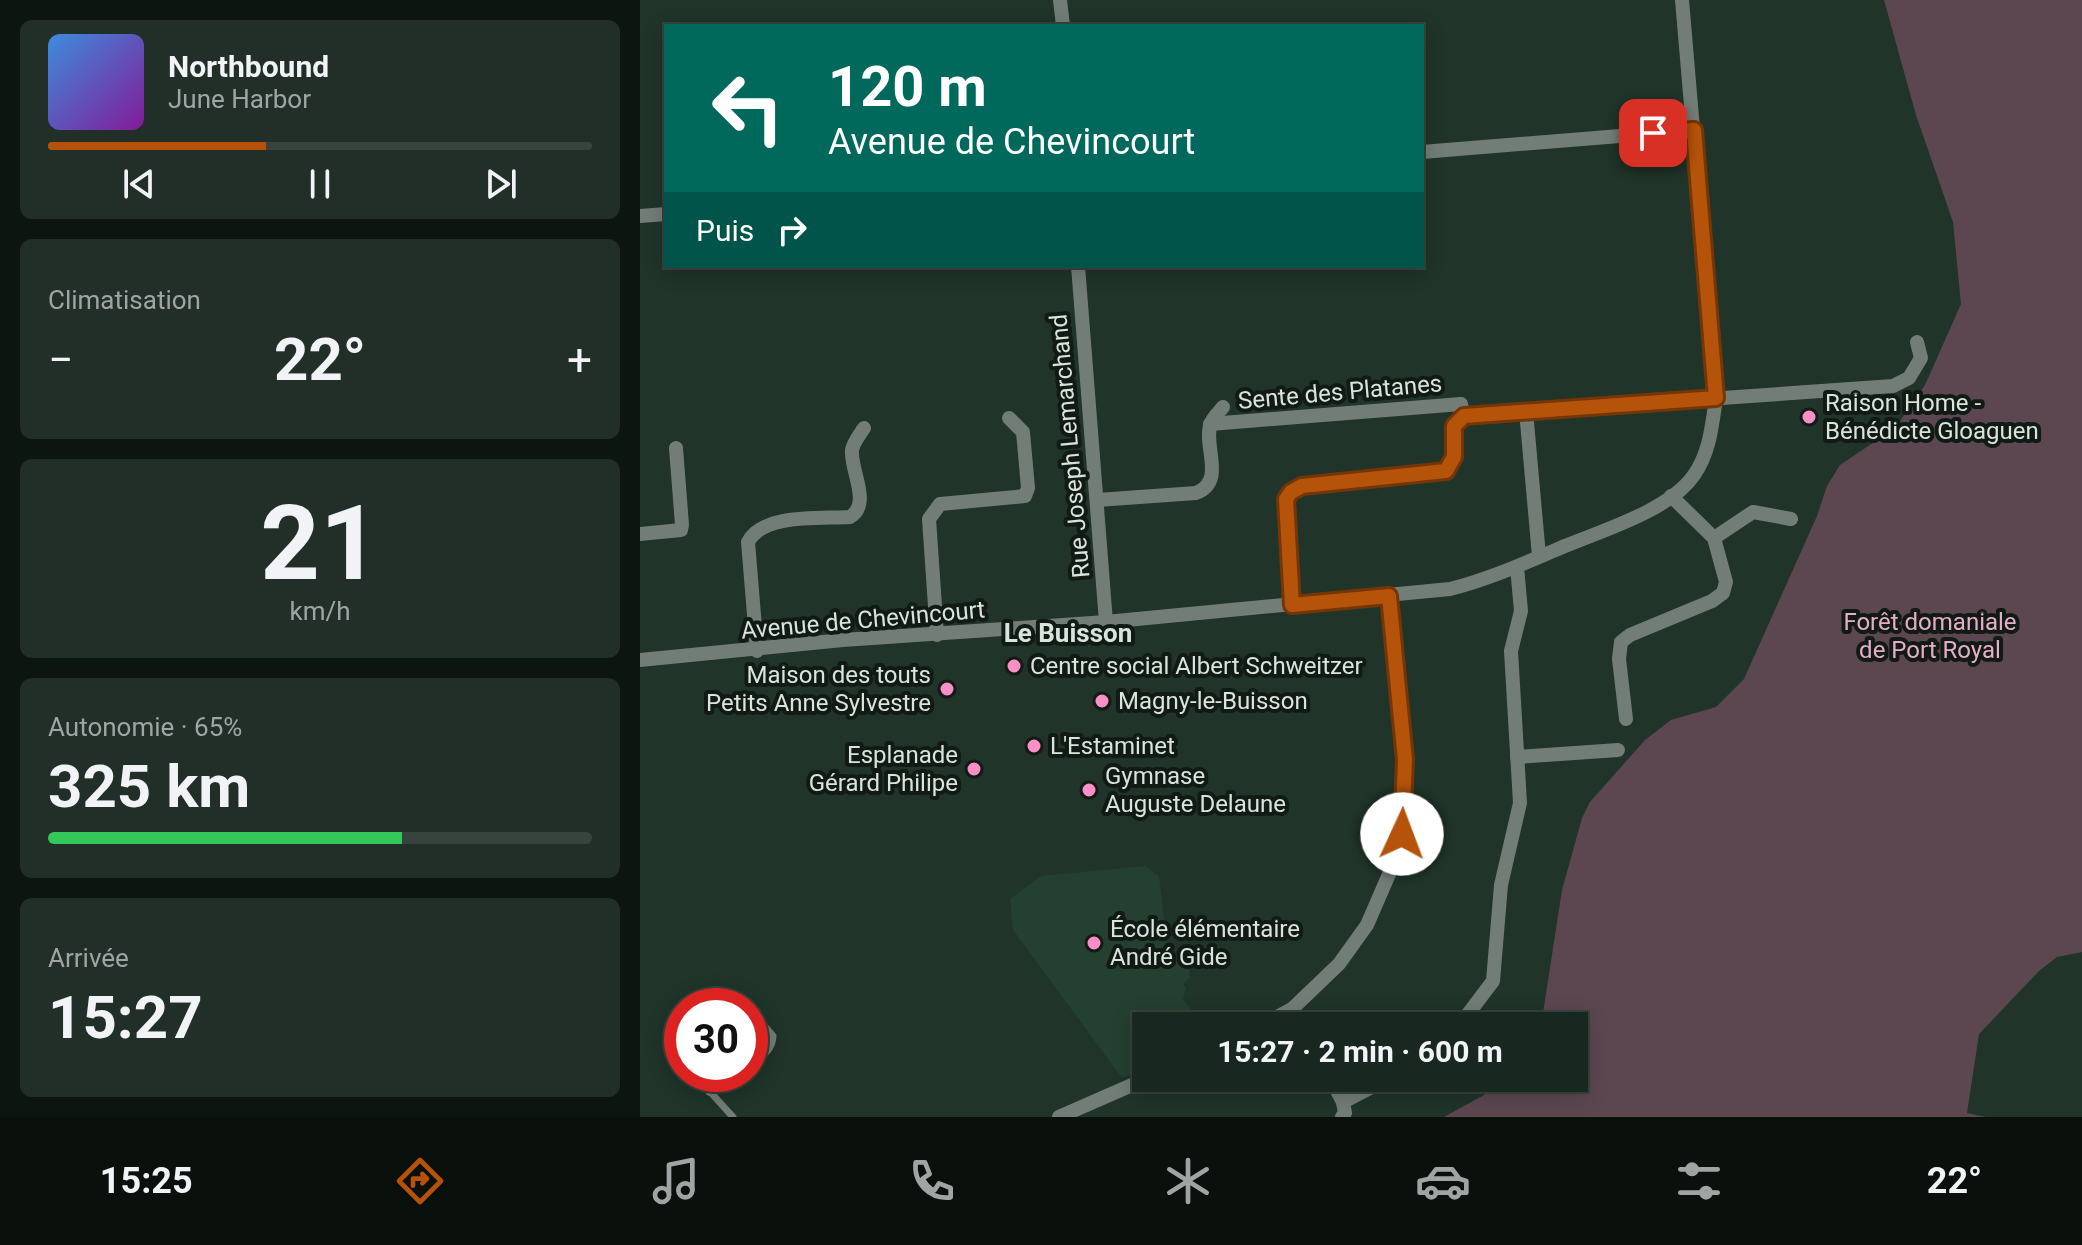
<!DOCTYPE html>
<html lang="fr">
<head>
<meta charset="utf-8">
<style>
	:root { --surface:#18271f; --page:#212f28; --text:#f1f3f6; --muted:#9fa5a4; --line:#36443d; --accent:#b45309 }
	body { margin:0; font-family:Roboto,sans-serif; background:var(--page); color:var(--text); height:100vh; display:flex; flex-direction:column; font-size:30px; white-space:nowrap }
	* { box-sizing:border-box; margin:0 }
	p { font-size:26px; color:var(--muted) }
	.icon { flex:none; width:44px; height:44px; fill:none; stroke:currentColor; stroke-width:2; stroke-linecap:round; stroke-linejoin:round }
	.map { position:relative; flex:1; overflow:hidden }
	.drawer { display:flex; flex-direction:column; gap:20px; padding:20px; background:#0d1511; width:640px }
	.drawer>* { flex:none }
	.guide { position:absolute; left:24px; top:24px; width:760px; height:244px; border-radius:0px; box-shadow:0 4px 20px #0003,0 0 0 2px var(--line); background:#00695c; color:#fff; overflow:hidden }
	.speed { position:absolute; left:24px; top:988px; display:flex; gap:16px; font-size:40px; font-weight:700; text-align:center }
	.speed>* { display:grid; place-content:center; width:104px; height:104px; border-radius:50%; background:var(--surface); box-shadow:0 4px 20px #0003,0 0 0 2px var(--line); line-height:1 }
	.speed .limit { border:12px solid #d22; background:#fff; color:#111 }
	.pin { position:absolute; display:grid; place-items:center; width:68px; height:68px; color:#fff; margin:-34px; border-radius:16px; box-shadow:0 4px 12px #0006 }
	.me { position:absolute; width:88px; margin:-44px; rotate:2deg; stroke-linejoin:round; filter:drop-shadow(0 0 6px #0008) }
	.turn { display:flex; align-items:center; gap:28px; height:168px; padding:0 32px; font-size:36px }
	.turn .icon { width:104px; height:104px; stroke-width:2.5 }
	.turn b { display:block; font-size:56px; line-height:68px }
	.then { display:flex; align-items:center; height:76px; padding:0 32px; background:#0003; gap:16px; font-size:30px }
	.big { font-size:60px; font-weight:700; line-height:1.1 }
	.drawer .card { flex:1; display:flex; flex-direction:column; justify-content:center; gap:12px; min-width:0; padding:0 28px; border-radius:12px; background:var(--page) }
	.drawer .dial { align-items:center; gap:0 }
	.dial b { font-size:104px; line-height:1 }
	.song { display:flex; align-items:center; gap:24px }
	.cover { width:96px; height:96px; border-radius:12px; background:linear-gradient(135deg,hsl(210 70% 55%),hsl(290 70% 35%)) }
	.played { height:8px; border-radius:4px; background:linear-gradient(90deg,var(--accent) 40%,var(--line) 40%) }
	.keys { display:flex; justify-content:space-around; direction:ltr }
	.heat { display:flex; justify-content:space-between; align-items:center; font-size:44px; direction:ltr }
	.charge { height:12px; border-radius:6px; background:linear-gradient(90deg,#34c759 65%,var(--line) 0) }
	.trip { position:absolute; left:492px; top:1012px; width:456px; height:80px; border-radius:0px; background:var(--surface); box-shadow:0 4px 20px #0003,0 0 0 2px var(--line); font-weight:700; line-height:80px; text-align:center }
	.menu { display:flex; height:128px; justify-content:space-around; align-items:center; background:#0a100c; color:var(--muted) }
	.menu .icon { width:56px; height:56px }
	.menu .current { color:var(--accent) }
	.menu b { font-size:36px; color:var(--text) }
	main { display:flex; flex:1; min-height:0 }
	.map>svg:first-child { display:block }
	.built { fill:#244031 }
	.green { fill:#5c4751 }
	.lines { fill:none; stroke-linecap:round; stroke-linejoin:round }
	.lane { stroke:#737d77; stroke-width:7 }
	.street { stroke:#737d77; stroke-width:14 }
	.route-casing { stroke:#753606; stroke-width:20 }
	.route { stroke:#b45309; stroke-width:14 }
	.poi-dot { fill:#fa8fc7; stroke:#111a14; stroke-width:3 }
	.labels { text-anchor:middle; stroke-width:8; stroke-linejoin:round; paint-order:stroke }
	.street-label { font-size:24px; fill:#d8e4dc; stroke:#111a14 }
	.poi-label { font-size:24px; fill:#d8e4dc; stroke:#111a14; text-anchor:start }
	.park-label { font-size:24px; fill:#e6adc9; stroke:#111a14 }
	.neighbourhood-label { font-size:26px; font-weight:bold; fill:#d8e4dc; stroke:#111a14 }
</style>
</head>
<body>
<main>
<section class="drawer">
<div class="card">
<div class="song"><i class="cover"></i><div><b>Northbound</b><p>June Harbor</p></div></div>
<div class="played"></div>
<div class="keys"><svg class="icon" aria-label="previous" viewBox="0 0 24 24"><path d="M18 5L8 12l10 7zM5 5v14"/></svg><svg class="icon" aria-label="pause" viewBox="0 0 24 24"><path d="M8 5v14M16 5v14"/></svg><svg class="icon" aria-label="next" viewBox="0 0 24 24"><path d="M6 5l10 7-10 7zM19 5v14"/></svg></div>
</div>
<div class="card"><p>Climatisation</p>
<div class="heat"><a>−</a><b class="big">22°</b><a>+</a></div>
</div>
<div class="card dial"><b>21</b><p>km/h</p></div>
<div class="card"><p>Autonomie · 65%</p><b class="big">325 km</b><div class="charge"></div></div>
<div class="card"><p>Arrivée</p><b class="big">15:27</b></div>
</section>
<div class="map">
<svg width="1442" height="1117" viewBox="0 0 1442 1117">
	<rect width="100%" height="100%" fill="#203429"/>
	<!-- built -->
	<path class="built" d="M505 866 519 876 528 955 548 953 550 978 543 984 546 988 543 999 564 1026H506V1067L482 1078 373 930 370 899 401 876Z"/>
	<!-- green -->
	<path class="green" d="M1244 0H1442V952L1417 957 1399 971 1339 1034 1327 1113 1346 1117H804L844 1095 859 1078H934V1026H901L922 890 942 818 950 802 1005 740 1031 720 1076 707 1104 679 1177 516 1187 486 1200 465 1255 428 1285 385 1321 304 1313 222 1276 115Z"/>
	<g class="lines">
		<!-- lane -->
		<g class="lane">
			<path d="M110 1026 121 1022 133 1036C132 1052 122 1055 110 1064"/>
			<path d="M54 1074 93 1117"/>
			<path d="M69 1092 95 1074"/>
		</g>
		<!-- street -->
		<g class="street">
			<path d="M420 0 423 26"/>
			<path d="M782 152 1054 130"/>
			<path d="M0 216 26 214"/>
			<path d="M438 266 466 622"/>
			<path d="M886 411 899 556"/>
			<path d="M570 424 821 404 824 416"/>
			<path d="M457 500 556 493C587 481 562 445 571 423 573 417 580 411 583 407"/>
			<path d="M0 534 41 530 42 525 36 448"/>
			<path d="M1074 538 1113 512 1151 519"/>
			<path d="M652 605 645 508 651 492 662 486 806 471 814 457V426L824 416 1253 386 1269 378 1281 358 1277 342"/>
			<path d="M297 635 289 519 300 504 385 496 388 488 383 432 369 418"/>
			<path d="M117 651 108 542C123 513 181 519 210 517 232 504 210 470 212 450 213 443 220 434 224 428"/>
			<path d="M0 660 203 640 466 622 810 589C850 579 887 562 925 546 964 530 1030 510 1054 475 1070 452 1072 425 1076 398L1042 0"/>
			<path d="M986 719 979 659 981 642 990 635 1072 601 1083 593 1086 582 1074 538 1031 496"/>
			<path d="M877 757 978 750"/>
			<path d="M652 1009 661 1026"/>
			<path d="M620 1026 652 1009 699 964 727 925 750 872 762 834 765 760 749 596"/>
			<path d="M819 1026 853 981 861 885 880 803 871 651 881 611 877 567"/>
			<path d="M690 1078 703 1102 705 1113 702 1117"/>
			<path d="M703 1102 749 1078"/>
			<path d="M419 1117 508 1078"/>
		</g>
	</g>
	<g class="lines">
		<!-- route casing -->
		<g class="route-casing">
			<path id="route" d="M762 834 765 760 749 596 652 605 646 499 651 492 662 486 806 471 814 457V426L824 416 1076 398 1054 130 1013 133"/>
		</g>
		<!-- route -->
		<use href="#route" class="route"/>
	</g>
	<!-- markers -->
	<g class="poi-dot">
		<circle cx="1169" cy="417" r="8"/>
		<circle cx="374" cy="666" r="8"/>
		<circle cx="307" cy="689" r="8"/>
		<circle cx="462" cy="701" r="8"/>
		<circle cx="394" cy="746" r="8"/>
		<circle cx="334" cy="769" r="8"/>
		<circle cx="449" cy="790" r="8"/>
		<circle cx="454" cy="943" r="8"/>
	</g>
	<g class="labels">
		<!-- street labels -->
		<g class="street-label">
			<text transform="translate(700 392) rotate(-5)" y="8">Sente des Platanes</text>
			<text transform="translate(430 446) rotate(-95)" y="8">Rue Joseph Lemarchand</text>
			<text transform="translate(223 620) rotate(-5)" y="8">Avenue de Chevincourt</text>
		</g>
		<!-- poi labels -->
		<g class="poi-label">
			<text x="1185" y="411">Raison Home -<tspan x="1185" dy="28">Bénédicte Gloaguen</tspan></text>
			<text x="390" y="674">Centre social Albert Schweitzer</text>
			<text x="291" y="683" text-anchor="end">Maison des touts<tspan x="291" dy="28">Petits Anne Sylvestre</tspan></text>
			<text x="478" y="709">Magny-le-Buisson</text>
			<text x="410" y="754">L'Estaminet</text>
			<text x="318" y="763" text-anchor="end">Esplanade<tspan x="318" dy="28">Gérard Philipe</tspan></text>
			<text x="465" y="784">Gymnase<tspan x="465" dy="28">Auguste Delaune</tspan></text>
			<text x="470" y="937">École élémentaire<tspan x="470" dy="28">André Gide</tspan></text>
		</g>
		<!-- park labels -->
		<g class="park-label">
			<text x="1290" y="630">Forêt domaniale<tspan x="1290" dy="28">de Port Royal</tspan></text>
		</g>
		<!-- neighbourhood labels -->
		<g class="neighbourhood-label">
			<text x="428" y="642">Le Buisson</text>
		</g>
	</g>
</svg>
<div class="speed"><div class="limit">30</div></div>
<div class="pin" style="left:1013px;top:133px;background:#d93025"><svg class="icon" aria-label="arrive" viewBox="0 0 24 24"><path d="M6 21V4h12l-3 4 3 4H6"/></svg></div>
<svg class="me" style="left:762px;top:834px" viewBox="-20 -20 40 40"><circle r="19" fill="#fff"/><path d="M0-13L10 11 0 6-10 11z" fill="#b45309"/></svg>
<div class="trip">15:27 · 2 min · 600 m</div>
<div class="guide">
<div class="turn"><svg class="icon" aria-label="left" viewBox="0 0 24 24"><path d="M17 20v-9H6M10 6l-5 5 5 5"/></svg><div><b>120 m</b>Avenue de Chevincourt</div></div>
<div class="then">Puis<svg class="icon" aria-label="right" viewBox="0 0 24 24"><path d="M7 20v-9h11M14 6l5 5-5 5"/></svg></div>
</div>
</div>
</main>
<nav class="menu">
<b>15:25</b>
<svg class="icon current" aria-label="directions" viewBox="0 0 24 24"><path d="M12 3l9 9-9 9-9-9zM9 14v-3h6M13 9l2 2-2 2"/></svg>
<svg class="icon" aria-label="music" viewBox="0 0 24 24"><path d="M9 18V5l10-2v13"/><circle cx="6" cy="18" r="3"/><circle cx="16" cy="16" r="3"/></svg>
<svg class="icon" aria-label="phone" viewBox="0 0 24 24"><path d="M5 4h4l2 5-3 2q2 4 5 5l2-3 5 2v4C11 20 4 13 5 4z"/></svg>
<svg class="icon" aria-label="climate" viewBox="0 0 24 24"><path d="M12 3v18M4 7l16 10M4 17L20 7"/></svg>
<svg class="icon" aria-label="car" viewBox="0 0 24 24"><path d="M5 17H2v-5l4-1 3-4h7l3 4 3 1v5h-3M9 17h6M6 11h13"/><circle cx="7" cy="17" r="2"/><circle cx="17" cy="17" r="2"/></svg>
<svg class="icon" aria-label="filters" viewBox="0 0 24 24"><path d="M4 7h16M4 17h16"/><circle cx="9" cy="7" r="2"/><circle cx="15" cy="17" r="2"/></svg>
<b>22°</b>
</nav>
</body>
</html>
